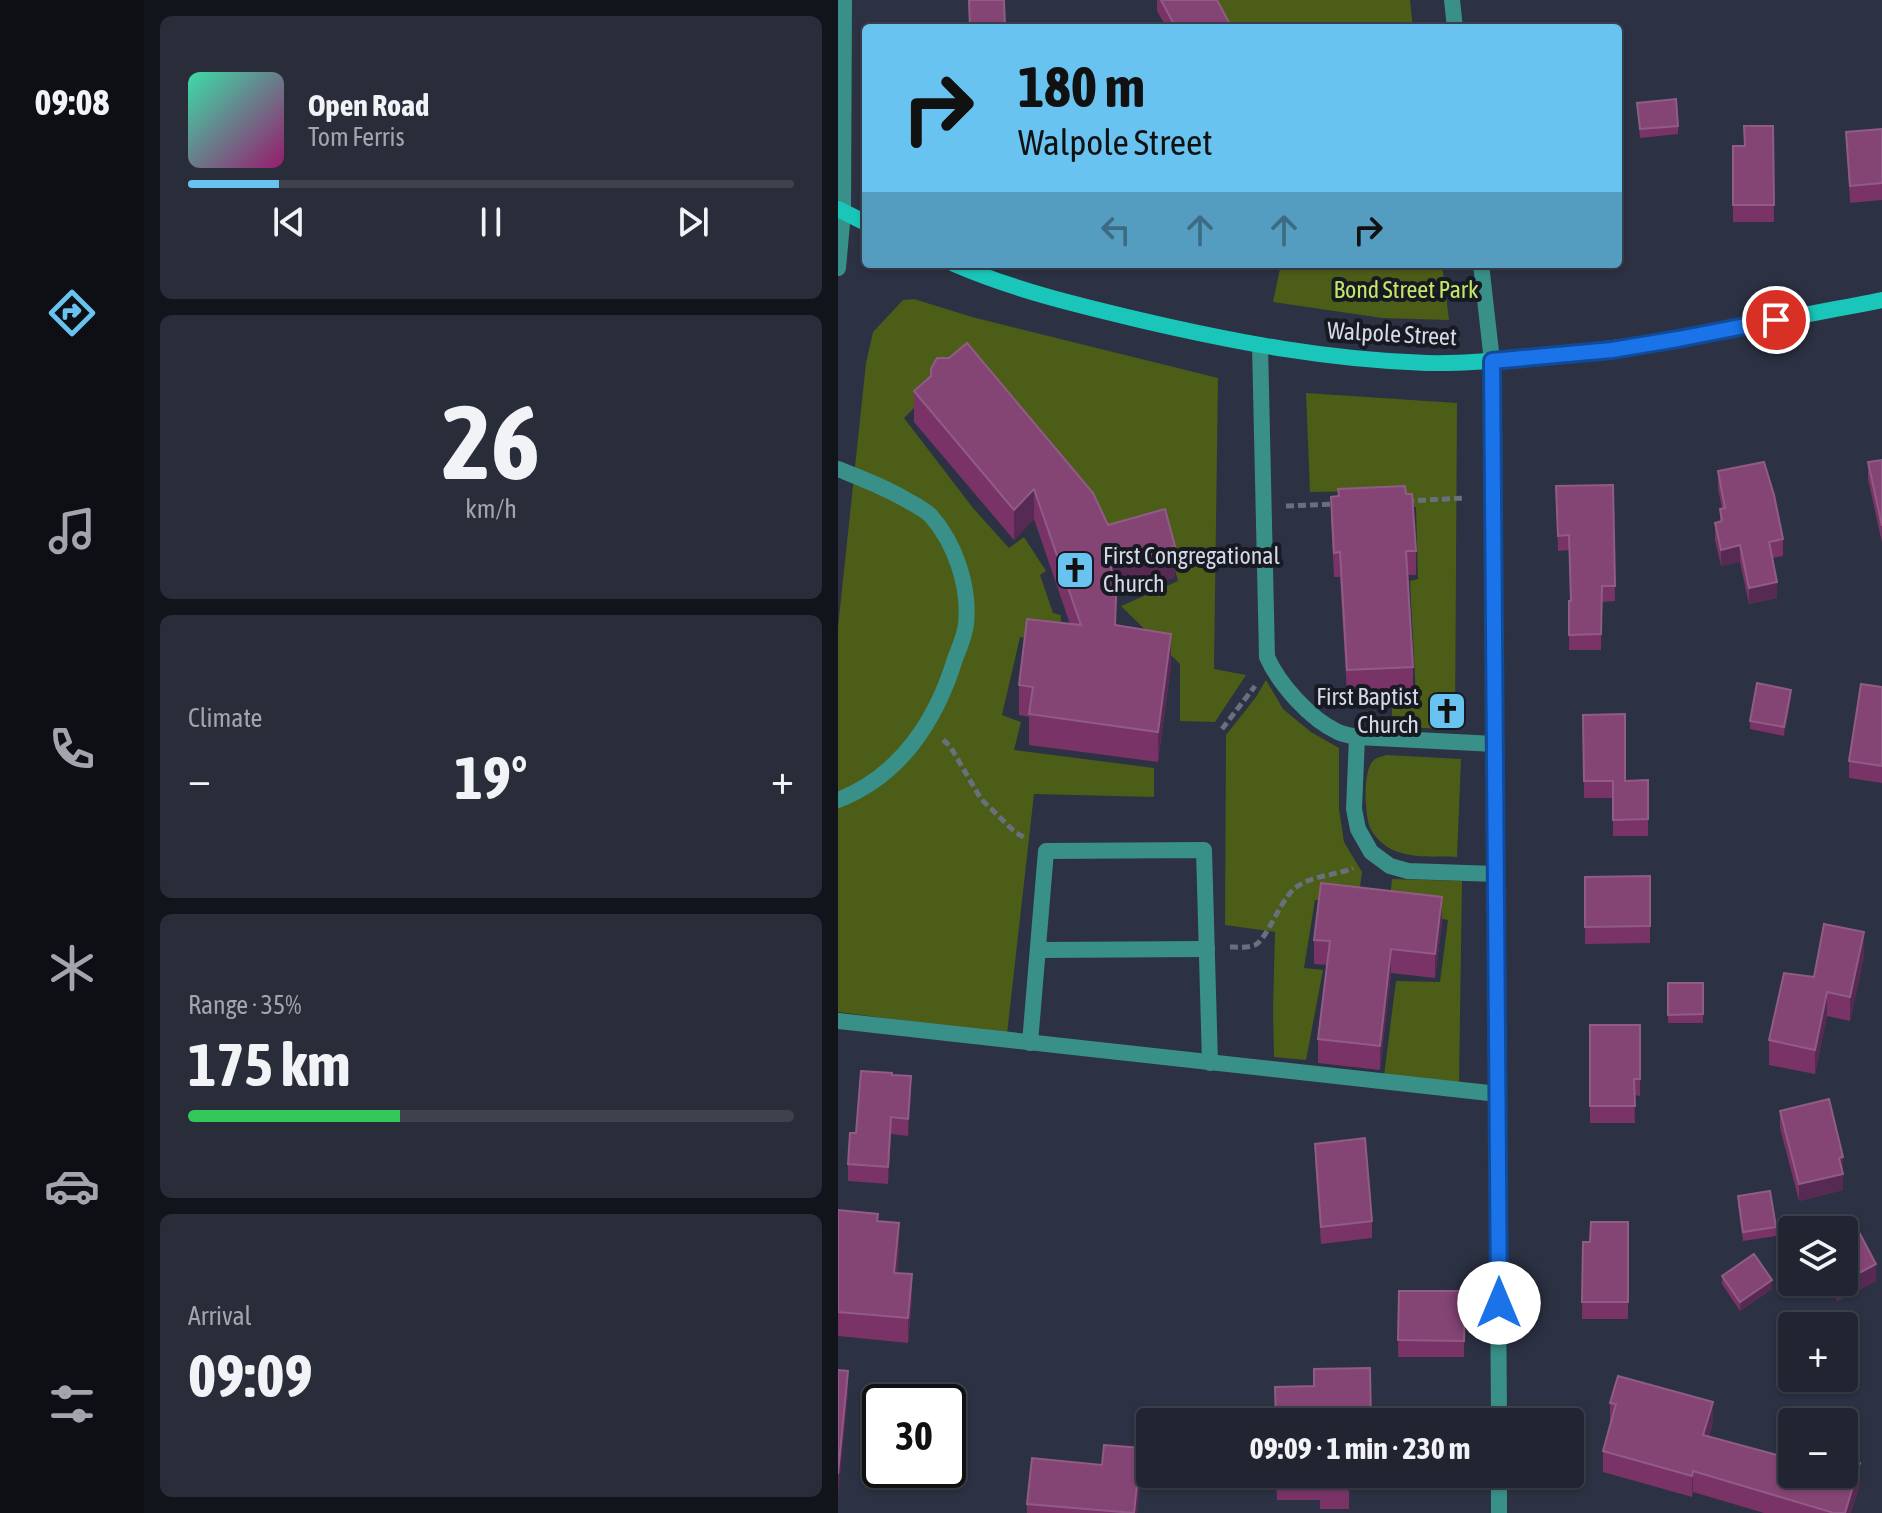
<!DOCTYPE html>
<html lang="en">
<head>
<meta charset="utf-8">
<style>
	:root { --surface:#212532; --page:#292d3a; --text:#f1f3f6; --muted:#a2a5ac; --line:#3e424d; --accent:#69c3f1 }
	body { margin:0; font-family:"Asap Condensed",sans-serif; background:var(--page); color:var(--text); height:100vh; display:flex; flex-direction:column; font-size:30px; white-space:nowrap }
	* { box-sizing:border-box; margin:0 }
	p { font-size:26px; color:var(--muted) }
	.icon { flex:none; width:44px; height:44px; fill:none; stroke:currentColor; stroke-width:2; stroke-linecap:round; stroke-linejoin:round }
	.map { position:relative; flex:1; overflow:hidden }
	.side { display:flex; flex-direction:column; gap:16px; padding:16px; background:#12141c; width:694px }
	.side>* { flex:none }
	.guide { position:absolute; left:24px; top:24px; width:760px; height:244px; border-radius:8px; box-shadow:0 2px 6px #0004,0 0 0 2px var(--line); background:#69c3f1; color:#111; overflow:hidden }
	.controls { position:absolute; left:940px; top:1216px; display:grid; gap:16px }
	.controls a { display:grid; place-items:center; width:80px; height:80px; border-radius:8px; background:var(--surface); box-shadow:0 2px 6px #0004,0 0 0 2px var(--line); font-size:40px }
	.speed { position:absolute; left:24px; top:1384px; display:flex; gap:16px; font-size:40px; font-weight:700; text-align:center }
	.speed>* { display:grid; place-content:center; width:104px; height:104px; border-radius:50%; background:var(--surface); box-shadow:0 2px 6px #0004,0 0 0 2px var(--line); line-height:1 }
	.speed .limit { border:4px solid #111; border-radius:12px; background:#fff; color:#111 }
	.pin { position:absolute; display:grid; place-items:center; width:68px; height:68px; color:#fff; margin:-34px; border:4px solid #fff; border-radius:50%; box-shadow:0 2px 8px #0007 }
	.me { position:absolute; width:88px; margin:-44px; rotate:0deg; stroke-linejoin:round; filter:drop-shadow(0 0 6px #0008) }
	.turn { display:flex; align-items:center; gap:28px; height:168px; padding:0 24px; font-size:36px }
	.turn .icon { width:104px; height:104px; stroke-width:2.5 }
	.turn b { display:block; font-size:56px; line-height:68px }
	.lanes { display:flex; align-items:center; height:76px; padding:0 24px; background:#0003; justify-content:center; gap:40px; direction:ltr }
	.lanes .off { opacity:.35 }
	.big { font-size:60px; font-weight:700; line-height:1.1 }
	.side .widget { flex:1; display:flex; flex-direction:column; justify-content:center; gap:12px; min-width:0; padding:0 28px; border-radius:12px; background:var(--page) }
	.side .dial { align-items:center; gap:0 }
	.dial b { font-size:104px; line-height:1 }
	.song { display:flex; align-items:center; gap:24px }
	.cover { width:96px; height:96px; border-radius:12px; background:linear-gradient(135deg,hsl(160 70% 55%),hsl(320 70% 35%)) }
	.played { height:8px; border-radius:4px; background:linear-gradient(90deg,var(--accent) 15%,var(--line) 15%) }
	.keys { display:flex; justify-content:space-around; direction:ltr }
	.heat { display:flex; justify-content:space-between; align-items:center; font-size:44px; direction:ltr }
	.charge { height:12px; border-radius:6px; background:linear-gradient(90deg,#34c759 35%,var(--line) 0) }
	.trip { position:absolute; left:298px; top:1408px; width:448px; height:80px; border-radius:8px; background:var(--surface); box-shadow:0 2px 6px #0004,0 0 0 2px var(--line); font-weight:700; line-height:80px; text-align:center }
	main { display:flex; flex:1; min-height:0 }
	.dock { display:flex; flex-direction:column; width:144px; justify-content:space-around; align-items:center; background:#0d0f14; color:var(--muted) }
	.dock .icon { width:56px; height:56px }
	.dock .selected { color:var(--accent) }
	.dock b { font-size:36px; color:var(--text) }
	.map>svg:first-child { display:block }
	.green { fill:#4c5d17 }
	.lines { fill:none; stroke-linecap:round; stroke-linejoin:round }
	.path { stroke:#6a6f7e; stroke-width:5; stroke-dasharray:8 4; stroke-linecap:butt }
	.service { stroke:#399088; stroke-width:16 }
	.minor { stroke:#399088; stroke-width:16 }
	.tertiary { stroke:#399088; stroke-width:16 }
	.secondary { stroke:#19c6b9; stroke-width:16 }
	.wall { fill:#7a3367 }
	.shaded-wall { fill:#572a53 }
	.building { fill:#844474; stroke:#905c86; stroke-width:2 }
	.route-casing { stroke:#114b97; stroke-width:20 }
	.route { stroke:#1a73e8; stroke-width:14 }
	.labels { text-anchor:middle; stroke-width:8; stroke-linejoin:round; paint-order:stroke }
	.park-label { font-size:24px; fill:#c4e669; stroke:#171a22 }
	.street-label { font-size:24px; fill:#d5d9e5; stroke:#171a22 }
	.poi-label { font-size:24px; fill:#d5d9e5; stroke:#171a22; text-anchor:start }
</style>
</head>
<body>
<main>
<nav class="dock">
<b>09:08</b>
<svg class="icon selected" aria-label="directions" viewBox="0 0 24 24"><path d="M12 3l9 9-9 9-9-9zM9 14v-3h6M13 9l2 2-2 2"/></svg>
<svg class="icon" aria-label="music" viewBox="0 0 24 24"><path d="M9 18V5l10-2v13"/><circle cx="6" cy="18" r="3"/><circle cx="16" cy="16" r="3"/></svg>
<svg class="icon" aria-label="phone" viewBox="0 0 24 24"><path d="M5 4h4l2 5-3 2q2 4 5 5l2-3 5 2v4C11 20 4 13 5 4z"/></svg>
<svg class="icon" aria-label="climate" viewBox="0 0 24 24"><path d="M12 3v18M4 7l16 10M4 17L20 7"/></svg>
<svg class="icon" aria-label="car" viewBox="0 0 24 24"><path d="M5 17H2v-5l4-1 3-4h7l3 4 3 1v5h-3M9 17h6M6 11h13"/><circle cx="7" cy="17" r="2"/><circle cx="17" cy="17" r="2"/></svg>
<svg class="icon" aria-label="filters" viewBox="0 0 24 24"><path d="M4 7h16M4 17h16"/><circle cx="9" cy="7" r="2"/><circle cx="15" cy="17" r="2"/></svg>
</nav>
<section class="side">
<div class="widget">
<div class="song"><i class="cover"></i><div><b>Open Road</b><p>Tom Ferris</p></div></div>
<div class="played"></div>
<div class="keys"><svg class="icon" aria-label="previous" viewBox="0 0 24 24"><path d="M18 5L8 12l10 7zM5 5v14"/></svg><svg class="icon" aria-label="pause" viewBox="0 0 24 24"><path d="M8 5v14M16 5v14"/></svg><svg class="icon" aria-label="next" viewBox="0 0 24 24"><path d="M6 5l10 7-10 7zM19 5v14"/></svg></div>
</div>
<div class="widget dial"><b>26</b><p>km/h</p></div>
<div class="widget"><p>Climate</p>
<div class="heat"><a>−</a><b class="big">19°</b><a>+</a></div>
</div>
<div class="widget"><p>Range · 35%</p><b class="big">175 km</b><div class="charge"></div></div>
<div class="widget"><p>Arrival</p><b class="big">09:09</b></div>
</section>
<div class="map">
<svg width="1044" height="1513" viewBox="0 0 1044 1513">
	<rect width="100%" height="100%" fill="#2c3143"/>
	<!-- green -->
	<g class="green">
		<path d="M373 0H572L575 28H390Z"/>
		<path d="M443 264H604L611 320 544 318 435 302Z"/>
		<path d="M76 299 134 317 380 378 376 669 408 675 377 722 342 721V664L283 606 340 581 327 531 274 544 91 381 76 397 77 407 66 418 135 508 171 548 186 537 208 571 202 575 215 613 223 615 222 643 182 637 164 715 183 722 176 750 316 768V797L196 794 169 1034 0 1012V627L28 363 35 332 65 300Z"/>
		<path d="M468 393 619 403 617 729 555 727 553 697 578 696 572 581 580 579 578 507H536L535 491 472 492Z"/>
		<path d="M428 680 445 709 473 732 501 748V809L506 842 524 872 520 902 477 900 466 968 485 970 468 1060 436 1057 435 1008 437 932 387 925 388 735 418 697Z"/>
		<path d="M549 755 623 759 619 857C597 856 571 859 551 848 543 843 534 834 531 825 527 811 524 768 537 759 540 757 545 756 549 755Z"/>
		<path d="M554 879 624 881 621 1082 546 1076 558 981 602 982 610 920 551 908Z"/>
	</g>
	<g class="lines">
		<!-- path -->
		<g class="path">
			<path d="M568 501 627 498"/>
			<path d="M448 506 498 504"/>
			<path d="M384 729 417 686"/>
			<path d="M105 740 112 746 143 799 177 832 187 838"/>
			<path d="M392 947C400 947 410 948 417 945 428 941 442 901 456 889 472 875 497 876 515 868"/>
		</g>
		<!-- service -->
		<g class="service">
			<path d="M422 345 429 657C441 684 472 719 500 732 505 734 513 736 519 737L657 744"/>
			<path d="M0 469C25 479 49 488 72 502 79 506 87 510 93 516 117 543 132 587 128 624 127 636 121 648 117 659 98 721 62 776 0 800"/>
			<path d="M519 737 516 809 520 829 533 852 552 866 570 871 658 874"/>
			<path d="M200 950 369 949"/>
			<path d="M0 1021 660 1094"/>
			<path d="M192 1043 208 851 366 850 372 1063"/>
		</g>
		<!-- minor -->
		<g class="minor">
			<path d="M614 0 617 28"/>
			<path d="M643 264 654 361 661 1422"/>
			<path d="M661 1474V1513"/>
		</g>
		<!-- tertiary -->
		<path class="tertiary" d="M0 268 5 212 6 0"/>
		<!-- secondary -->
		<g class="secondary">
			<path d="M0 209 28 223"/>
			<path d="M116 264C176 290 239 305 302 320 396 342 491 360 589 363 631 364 673 359 716 355 826 344 935 321 1044 300"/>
		</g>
	</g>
	<!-- wall -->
	<g class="wall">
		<path d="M319 0H379L394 28H329L319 11Z"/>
		<path d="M799 103 840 126V134L802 138Z"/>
		<path d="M935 126 936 222H895V146H906Z"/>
		<path d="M1044 129V200L1012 203 1008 132Z"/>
		<path d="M780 165 783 186V203H780Z"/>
		<path d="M76 391 270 525 337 577 278 596V625L333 665 320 762 191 745V717L181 715V685L232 624 196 519 176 540 76 422Z"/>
		<path d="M1044 460V543L1030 479V462Z"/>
		<path d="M880 471 945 539V556L935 558 939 598 911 604 902 562 883 566 877 540V523L882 522V509H884L880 488Z"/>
		<path d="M775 485 777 601 764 602 763 650H731V601H733L731 550 720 551 718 486Z"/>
		<path d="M500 489 568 494 578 551V575H570L575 667V691L509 694 502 577H496L493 522V497L500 496Z"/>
		<path d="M1044 687V783L1011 778V761Z"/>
		<path d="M953 698 946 736 912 729V721Z"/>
		<path d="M745 715 787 781 810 780V836H775V798H746Z"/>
		<path d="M812 876V943L747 944V877Z"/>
		<path d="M604 922 597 978 553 973 542 1070 480 1063V1039L489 965 476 964V940Z"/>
		<path d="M1026 957 1012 1021 989 1016 977 1074 931 1065V1040L976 977Z"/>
		<rect x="830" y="983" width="35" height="40"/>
		<path d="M752 1025H802V1096L796 1095 797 1123H752Z"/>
		<path d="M54 1075 73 1093 70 1136 53 1134 50 1184 10 1181V1164L18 1133Z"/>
		<path d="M942 1111 1005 1174V1190L961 1201 942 1128Z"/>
		<path d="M477 1144 534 1221V1238L483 1244 477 1161Z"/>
		<path d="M900 1196 938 1227V1236L905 1241 900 1205Z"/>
		<path d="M0 1210 40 1221 61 1247 59 1273 74 1299 70 1343 0 1336Z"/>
		<path d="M790 1222V1319H744L745 1242H752Z"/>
		<path d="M884 1276 934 1289 902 1311 884 1284Z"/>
		<path d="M1038 1281 1000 1301 989 1282H1006Z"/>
		<path d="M561 1291H627L626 1357H560Z"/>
		<path d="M772 1403 875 1423 871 1436 1022 1484 1013 1513H926L855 1492 854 1497 765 1472V1451L772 1423Z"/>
		<path d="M303 1473 299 1513H189V1504Z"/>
		<path d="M438 1474H534V1481H511V1509H482V1500H439Z"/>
	</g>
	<!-- shaded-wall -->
	<g class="shaded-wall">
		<path d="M196 489V519L176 540V510Z"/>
		<path d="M902 545V562L883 566V550Z"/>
		<path d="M337 546V577L273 597V567Z"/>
		<path d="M939 582V598L911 604V588Z"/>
		<path d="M333 634V665L320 762V732Z"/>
		<path d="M953 690V698L946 736V727Z"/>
		<path d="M604 897V922L597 978V954Z"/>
		<path d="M1026 932V957L1012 1021V997Z"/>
		<path d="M553 949V973L542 1070V1046Z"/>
		<path d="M989 992V1016L977 1074V1050Z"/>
		<path d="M73 1076V1093L70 1136V1119Z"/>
		<path d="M53 1117V1134L50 1184V1167Z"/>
		<path d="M1005 1157V1190L961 1201V1184L1001 1158Z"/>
		<path d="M61 1223V1247L56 1297V1273Z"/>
		<path d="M1038 1264V1281L1000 1301V1285Z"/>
		<path d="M74 1274V1299L70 1343V1318Z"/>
		<path d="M934 1280V1289L902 1311V1302Z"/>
		<path d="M10 1371V1395L0 1498V1474Z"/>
		<path d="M875 1402V1423L865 1456V1435Z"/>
		<path d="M303 1448V1473L299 1513H296Z"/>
		<path d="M1022 1463V1484L1013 1513H1007Z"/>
		<path d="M855 1471V1492L854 1497V1476Z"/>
	</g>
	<!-- building -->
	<g class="building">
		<path d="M131 0H166L167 28H132Z"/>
		<path d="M323 0H379L394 28H338Z"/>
		<path d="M838 99 840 126 802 129 799 103Z"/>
		<path d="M906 126H935L936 205H895V146H907Z"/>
		<path d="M1044 129V183L1012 186 1008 132Z"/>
		<path d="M780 165 783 186H780Z"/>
		<path d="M129 343 255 493 270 525 327 509 337 546 273 567 278 597 277 625 333 634 320 732 191 714 195 687 181 685 189 619 243 625 196 489 176 510 76 391 93 376V369L99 358H111Z"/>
		<path d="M1044 460V526L1030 462Z"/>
		<path d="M926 462 936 495 945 539 931 542 939 582 911 588 902 545 883 550 877 523 884 521 882 509 887 508 880 471Z"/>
		<path d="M775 485 777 586H764L763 634 731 635V601H733L731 535 720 536 718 486Z"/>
		<path d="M567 486 568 494H574L578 551H568L575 667 509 670 502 552 496 553 493 497 501 496 500 489Z"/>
		<path d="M919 683 953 690 946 727 912 721Z"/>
		<path d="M1023 684 1044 687V766L1011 761Z"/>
		<path d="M787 714V781L810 780V819L775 820V781H746L745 715Z"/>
		<path d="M812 876V926L747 927V877Z"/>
		<path d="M483 883 604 897 597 954 553 949 542 1046 480 1039 492 941 476 940Z"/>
		<path d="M986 924 1026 932 1012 997 989 992 977 1050 931 1040 946 973 976 977Z"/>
		<path d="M830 983H865V1014L830 1015Z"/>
		<path d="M752 1025H802V1079H796L797 1106H752Z"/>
		<path d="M23 1071 54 1073V1075L73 1076 70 1119 53 1117 50 1167 10 1164 12 1133H18Z"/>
		<path d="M991 1099 1005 1157 1001 1158 1005 1174 961 1184 942 1111Z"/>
		<path d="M527 1138 534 1221 483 1227 477 1144Z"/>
		<path d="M932 1191 938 1227 905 1232 900 1196Z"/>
		<path d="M0 1210 40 1214 39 1221 61 1223 56 1273 74 1274 70 1318 0 1312Z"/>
		<path d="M1013 1217 1038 1264 1006 1281V1230H989Z"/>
		<path d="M753 1222H790V1302H744L745 1242H752Z"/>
		<path d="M916 1254 934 1280 902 1302 884 1276Z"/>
		<path d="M561 1291H627L626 1341 560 1340Z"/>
		<path d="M532 1368 533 1422H438L437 1387 476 1386V1369Z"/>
		<path d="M0 1370 10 1371 0 1474Z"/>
		<path d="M780 1376 875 1402 865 1435 943 1456 948 1441 954 1443V1474H1006V1458L1022 1463 1007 1513H996L855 1471 854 1476 765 1451 778 1404 772 1403Z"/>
		<path d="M266 1445 303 1448 296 1513 189 1504 194 1458 264 1465Z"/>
		<path d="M439 1474H510L511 1484 482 1485V1475L439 1476Z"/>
	</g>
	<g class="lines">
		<!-- route casing -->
		<g class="route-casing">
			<path id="route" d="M661 1303 654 361 774 350 840 339 938 320"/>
		</g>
		<!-- route -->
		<use href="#route" class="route"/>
	</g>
	<!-- icons -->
	<defs>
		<g id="church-square" transform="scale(2)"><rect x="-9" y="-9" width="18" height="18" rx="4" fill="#69c3f1" stroke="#171a22"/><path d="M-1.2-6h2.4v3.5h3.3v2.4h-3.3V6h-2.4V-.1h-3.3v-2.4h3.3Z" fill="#111"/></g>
	</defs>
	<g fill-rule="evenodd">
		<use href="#church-square" x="237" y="570"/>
		<use href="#church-square" x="609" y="711"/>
	</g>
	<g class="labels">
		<!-- park labels -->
		<g class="park-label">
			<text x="568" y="298">Bond Street Park</text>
		</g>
		<!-- street labels -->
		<g class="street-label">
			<text transform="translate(554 334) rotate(3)" y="8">Walpole Street</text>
		</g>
		<!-- poi labels -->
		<g class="poi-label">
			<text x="265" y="564">First Congregational<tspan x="265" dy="28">Church</tspan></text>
			<text x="581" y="705" text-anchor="end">First Baptist<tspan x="581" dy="28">Church</tspan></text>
		</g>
	</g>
</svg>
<div class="controls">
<a><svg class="icon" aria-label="layers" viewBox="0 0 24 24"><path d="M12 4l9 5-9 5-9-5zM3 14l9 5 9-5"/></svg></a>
<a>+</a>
<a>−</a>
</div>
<div class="speed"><div class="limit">30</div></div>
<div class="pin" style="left:938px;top:320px;background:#d93025"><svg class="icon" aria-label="arrive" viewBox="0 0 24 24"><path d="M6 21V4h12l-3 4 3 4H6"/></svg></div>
<svg class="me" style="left:661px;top:1303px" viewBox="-20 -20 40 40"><circle r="19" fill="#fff"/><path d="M0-13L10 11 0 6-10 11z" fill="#1a73e8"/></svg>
<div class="trip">09:09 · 1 min · 230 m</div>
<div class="guide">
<div class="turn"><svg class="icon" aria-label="right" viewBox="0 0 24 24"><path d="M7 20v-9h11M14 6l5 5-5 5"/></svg><div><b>180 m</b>Walpole Street</div></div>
<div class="lanes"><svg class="icon off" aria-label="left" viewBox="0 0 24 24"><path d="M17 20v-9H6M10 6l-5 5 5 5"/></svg><svg class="icon off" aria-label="ahead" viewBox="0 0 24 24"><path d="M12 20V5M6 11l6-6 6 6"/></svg><svg class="icon off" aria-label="ahead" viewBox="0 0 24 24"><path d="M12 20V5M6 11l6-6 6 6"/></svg><svg class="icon" aria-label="right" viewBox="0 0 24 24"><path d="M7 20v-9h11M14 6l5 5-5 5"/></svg></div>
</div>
</div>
</main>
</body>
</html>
